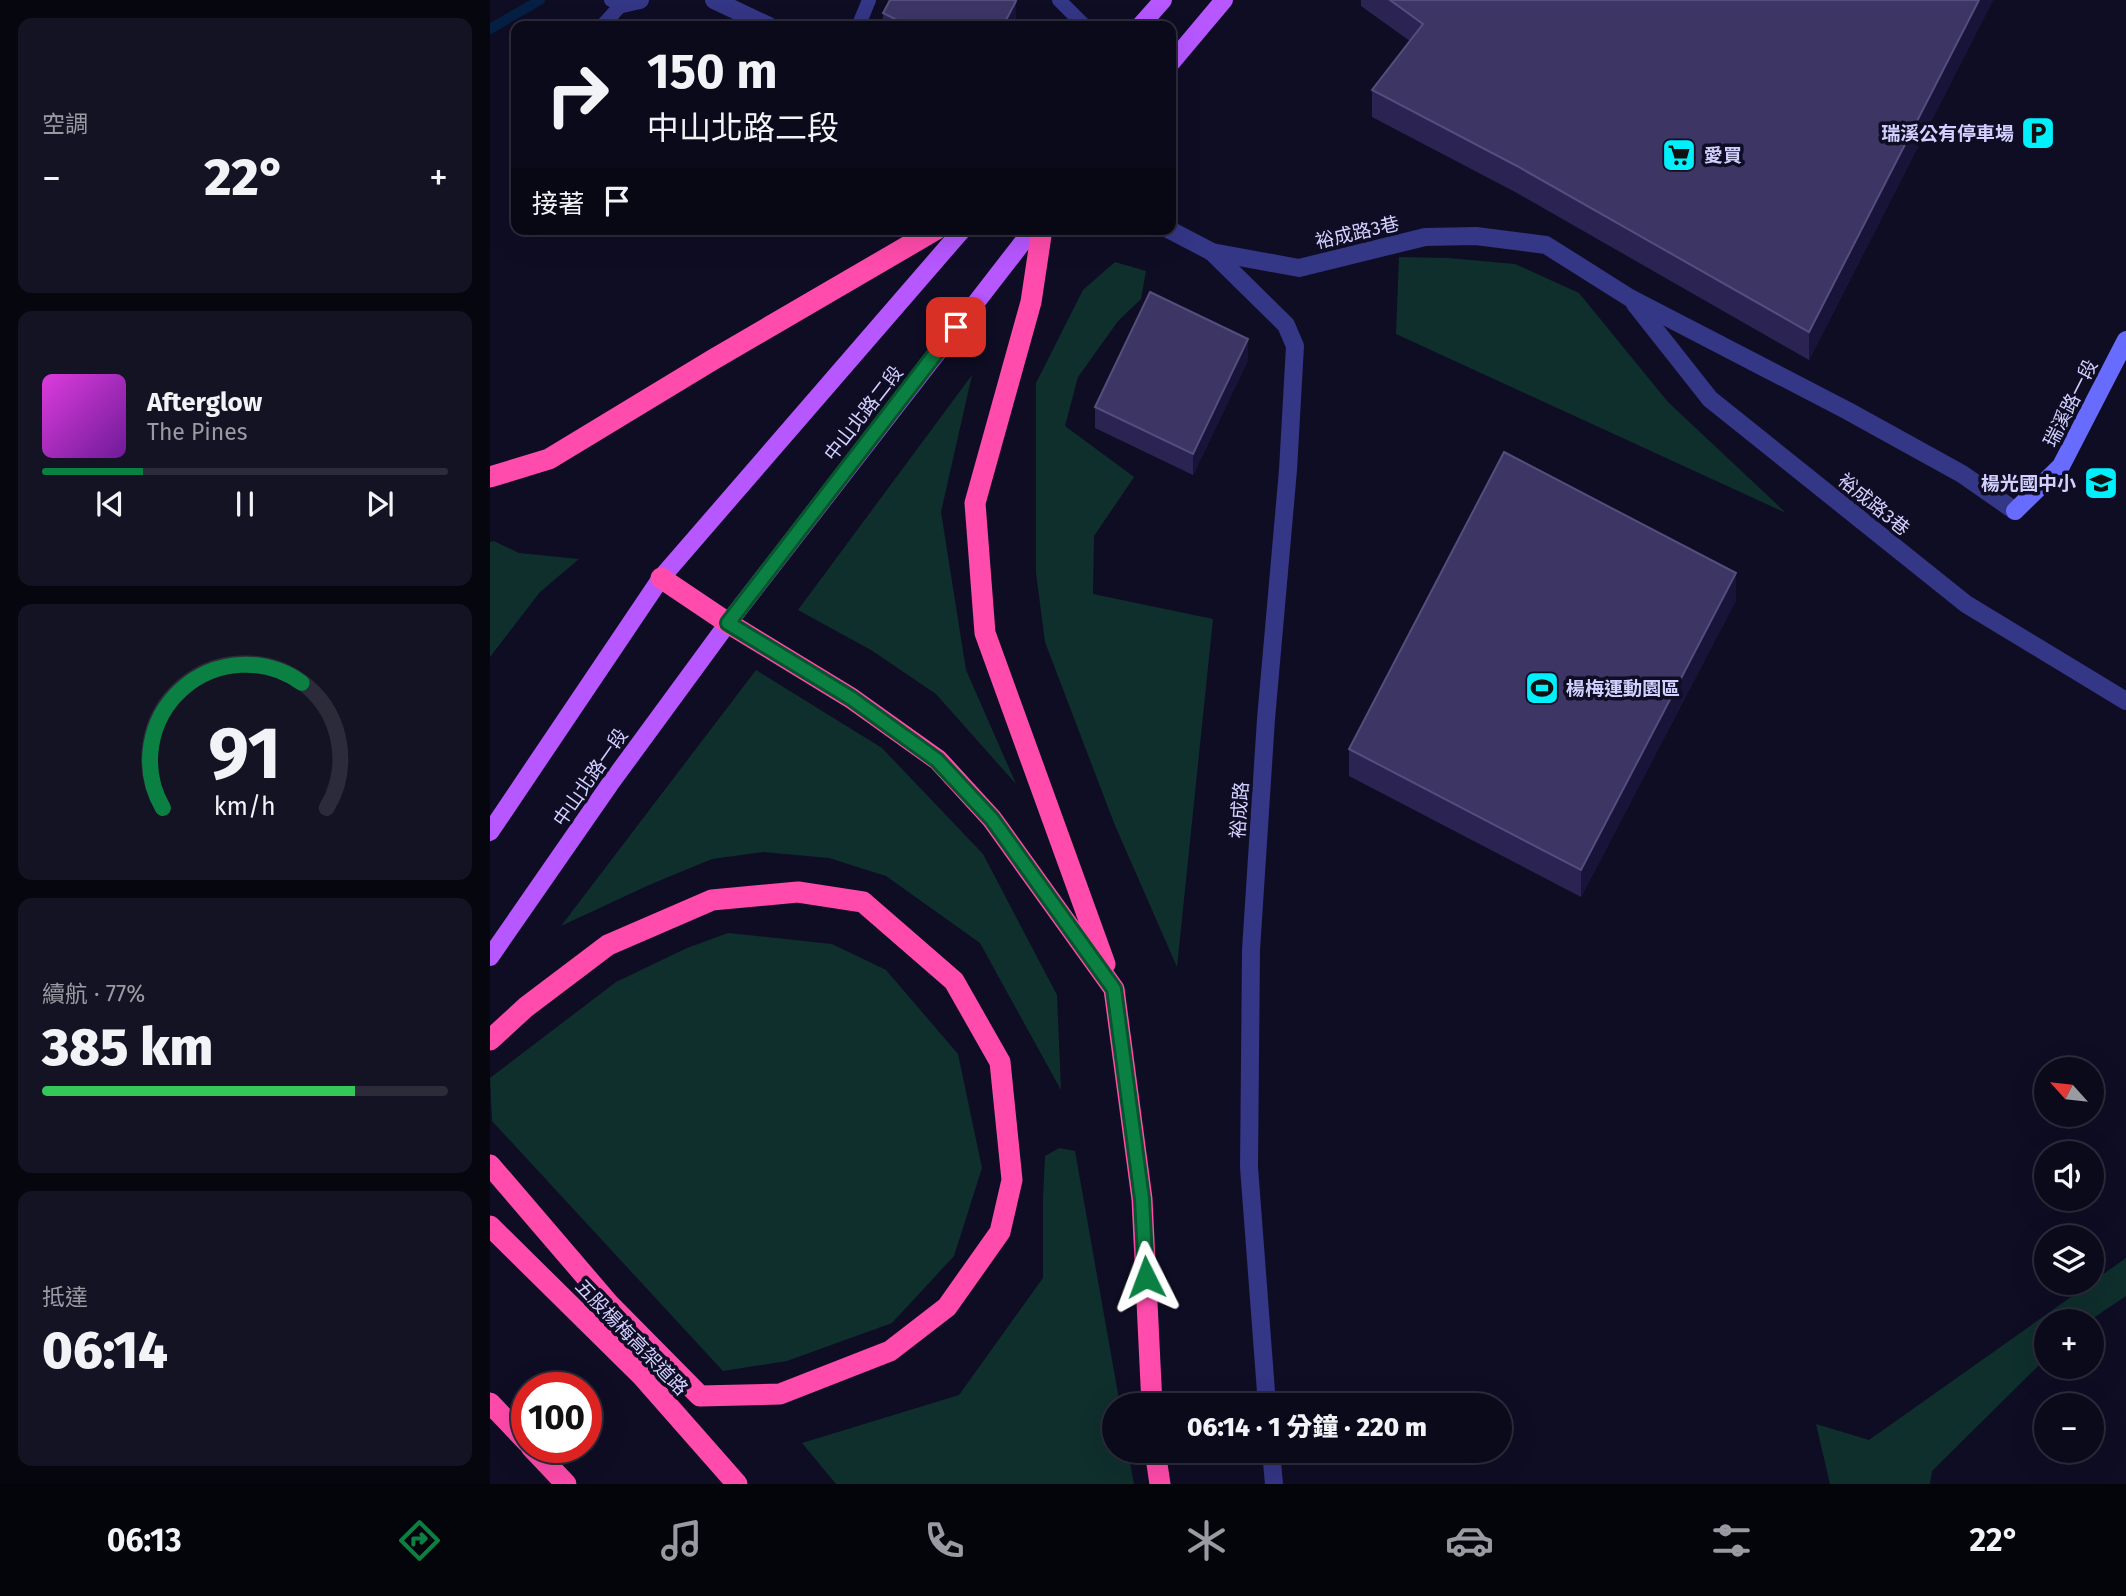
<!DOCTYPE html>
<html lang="zh-TW">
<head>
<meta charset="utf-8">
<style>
	:root { --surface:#0b0a1b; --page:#141324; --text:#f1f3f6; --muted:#9a9aa3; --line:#2b2b3a; --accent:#0b8043 }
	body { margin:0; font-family:"Fira Sans","Noto Sans TC",sans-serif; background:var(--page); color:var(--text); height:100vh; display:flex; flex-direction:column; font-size:26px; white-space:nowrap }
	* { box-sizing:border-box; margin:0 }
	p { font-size:23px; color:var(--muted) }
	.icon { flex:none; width:38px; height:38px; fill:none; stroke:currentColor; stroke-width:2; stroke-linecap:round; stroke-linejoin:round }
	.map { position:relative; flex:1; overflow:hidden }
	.sheet { display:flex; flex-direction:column; gap:18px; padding:18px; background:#06060f; width:490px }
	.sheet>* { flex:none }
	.hud { position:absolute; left:21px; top:21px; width:665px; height:214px; border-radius:14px; box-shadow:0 7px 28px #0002,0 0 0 2px var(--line); background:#0b0a1b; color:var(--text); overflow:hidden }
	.needle { width:46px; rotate:297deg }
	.tools { position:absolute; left:1544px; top:1057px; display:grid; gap:14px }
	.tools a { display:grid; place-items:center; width:70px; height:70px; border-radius:50%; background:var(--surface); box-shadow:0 7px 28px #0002,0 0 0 2px var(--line); font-size:35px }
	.speed { position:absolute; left:21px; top:1372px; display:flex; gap:14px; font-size:35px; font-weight:700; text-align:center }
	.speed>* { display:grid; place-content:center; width:91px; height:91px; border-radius:50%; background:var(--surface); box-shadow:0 7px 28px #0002,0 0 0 2px var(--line); line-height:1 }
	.speed .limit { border:10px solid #d22; background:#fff; color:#111 }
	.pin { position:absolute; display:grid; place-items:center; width:60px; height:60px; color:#fff; margin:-30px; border-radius:14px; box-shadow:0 4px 10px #0006 }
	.me { position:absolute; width:77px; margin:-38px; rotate:357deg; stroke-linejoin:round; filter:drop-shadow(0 0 5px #0008) }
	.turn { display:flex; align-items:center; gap:24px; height:147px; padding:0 21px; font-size:32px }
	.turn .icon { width:91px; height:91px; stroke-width:2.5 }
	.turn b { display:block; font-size:49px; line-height:60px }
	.then { display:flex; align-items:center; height:66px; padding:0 21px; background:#0003; gap:14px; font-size:26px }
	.big { font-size:52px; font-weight:800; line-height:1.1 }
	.sheet .card { flex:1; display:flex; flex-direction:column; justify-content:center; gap:10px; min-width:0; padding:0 24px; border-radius:14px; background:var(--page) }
	.sheet .dial { align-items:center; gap:0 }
	.dial svg { height:182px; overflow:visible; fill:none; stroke:var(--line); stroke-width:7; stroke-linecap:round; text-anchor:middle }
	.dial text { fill:var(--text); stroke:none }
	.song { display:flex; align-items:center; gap:21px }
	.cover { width:84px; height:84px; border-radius:10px; background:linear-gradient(135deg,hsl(300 70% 55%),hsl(280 70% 35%)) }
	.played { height:7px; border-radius:4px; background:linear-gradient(90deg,var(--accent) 25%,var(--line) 25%) }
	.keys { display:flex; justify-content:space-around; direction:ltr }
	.heat { display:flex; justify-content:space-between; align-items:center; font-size:38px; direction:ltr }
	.charge { height:10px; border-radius:5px; background:linear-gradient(90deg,#34c759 77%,var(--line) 0) }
	.trip { position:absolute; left:612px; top:1393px; width:410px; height:70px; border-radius:35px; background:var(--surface); box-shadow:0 7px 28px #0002,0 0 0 2px var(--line); font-weight:800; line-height:70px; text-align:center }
	.tab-bar { display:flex; height:112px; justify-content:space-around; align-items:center; background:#04040b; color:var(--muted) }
	.tab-bar .icon { width:49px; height:49px }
	.tab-bar .on { color:var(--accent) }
	.tab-bar b { font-size:32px; color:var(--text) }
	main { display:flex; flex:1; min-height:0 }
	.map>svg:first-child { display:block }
	.green { fill:#0f2f2c }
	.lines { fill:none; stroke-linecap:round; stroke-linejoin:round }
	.stream { stroke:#062044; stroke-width:10 }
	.lane { stroke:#343686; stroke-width:14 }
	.street { stroke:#343686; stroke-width:18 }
	.secondary { stroke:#676cff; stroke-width:18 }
	.primary { stroke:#b657ff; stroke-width:18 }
	.highway { stroke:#ff4bac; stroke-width:21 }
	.wall { fill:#2b2453 }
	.shaded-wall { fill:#181338 }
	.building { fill:#3d3665; stroke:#544e7e; stroke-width:2 }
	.route-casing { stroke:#07532c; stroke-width:18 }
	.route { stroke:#0b8043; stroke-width:12 }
	.labels { text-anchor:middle; stroke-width:7; stroke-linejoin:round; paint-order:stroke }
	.poi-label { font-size:19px; font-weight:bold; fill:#d2d0ff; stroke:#0f0d24; text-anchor:end }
	.street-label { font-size:19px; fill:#d2d0ff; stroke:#0f0d24 }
</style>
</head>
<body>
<main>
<section class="sheet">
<div class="card"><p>空調</p>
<div class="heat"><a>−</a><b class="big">22°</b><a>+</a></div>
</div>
<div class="card">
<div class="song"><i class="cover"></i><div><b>Afterglow</b><p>The Pines</p></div></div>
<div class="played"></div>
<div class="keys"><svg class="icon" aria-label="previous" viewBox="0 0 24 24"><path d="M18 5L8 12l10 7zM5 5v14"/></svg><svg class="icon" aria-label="pause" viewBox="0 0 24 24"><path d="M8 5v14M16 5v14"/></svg><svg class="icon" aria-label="next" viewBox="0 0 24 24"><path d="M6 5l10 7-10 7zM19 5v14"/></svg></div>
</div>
<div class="card dial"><svg viewBox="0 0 100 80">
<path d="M14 69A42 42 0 1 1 86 69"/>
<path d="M14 69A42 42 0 0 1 75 14" stroke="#0b8043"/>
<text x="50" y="56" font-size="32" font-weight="700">91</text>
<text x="50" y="72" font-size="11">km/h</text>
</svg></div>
<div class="card"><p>續航 · 77%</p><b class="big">385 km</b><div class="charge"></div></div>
<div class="card"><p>抵達</p><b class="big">06:14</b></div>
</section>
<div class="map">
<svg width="1636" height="1484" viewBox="0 0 1636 1484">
	<rect width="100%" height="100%" fill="#0f0d24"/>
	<!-- green -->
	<g class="green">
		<path d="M909 257 958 258 1025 264 1089 293 1178 402 1296 513 906 334Z"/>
		<path d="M625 262 656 271 651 299 628 321 588 377 575 426 644 477 604 536 603 594 723 619 687 967 624 823 555 642 546 573V383L593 290Z"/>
		<path d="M482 375 451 512 476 670 526 784 446 694 381 650 308 610Z"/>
		<path d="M4 541 29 553 89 559 50 592 0 657V542Z"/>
		<path d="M266 670 392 748 493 854 567 995 571 1090 490 943 396 876 339 858 273 852 222 859 159 885 71 926Z"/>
		<path d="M238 933 342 944 396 970 468 1054 492 1168 464 1256 402 1323 297 1361 233 1371 2 1121 0 1078 126 982 197 948Z"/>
		<path d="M569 1148 585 1151 630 1405H625V1451H638L644 1484H346L312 1443 469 1395 553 1278V1198L555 1156Z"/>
		<path d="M1636 1258V1296L1599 1321H1556V1358L1442 1471 1440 1484H1340L1326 1424 1379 1440Z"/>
	</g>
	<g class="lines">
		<!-- stream -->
		<path class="stream" d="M0 29 50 0"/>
		<!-- lane -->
		<g class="lane">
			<path d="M569 0 595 26"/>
			<path d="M112 26 132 4 121 0"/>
			<path d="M371 26 370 22 379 0"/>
		</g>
		<!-- street -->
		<g class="street">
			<path d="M224 0 279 26"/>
			<path d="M132 4 150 0"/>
			<path d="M678 229 722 252 809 268 935 237 986 236 1056 245 1140 298 1358 411 1472 474 1525 511"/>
			<path d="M722 252 796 325 805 346 798 470 776 719 761 950 759 1167 777 1405"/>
			<path d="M1145 304 1220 399 1476 604 1636 701"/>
			<path d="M781 1451 784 1484"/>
		</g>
		<!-- secondary -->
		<path class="secondary" d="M1525 511 1571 466 1636 340"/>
		<!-- primary -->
		<g class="primary">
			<path d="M650 26 673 0"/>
			<path d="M681 63 734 0"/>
			<path d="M0 832 171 578 473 229"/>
			<path d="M0 957 120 784 238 623 543 229"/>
		</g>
		<!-- highway -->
		<g class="highway">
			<path d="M552 229 541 302 485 503 495 633 615 964"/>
			<path d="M0 477 59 459 224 359 447 229"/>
			<path d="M171 578 238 623 361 698 448 760 502 819 624 989 652 1199 662 1405"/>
			<path d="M0 1040 36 1007 118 945 222 900 308 892 373 902 464 981 510 1062 522 1180 510 1232 457 1307 400 1351 290 1394 210 1396 120 1305 0 1165"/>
			<path d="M0 1226 152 1376 247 1484"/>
			<path d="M0 1403 37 1442"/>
			<path d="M41 1447 76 1484"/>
			<path d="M665 1451 670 1484"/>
		</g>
	</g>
	<!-- wall -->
	<g class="wall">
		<path d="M871 0H1503L1319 360 1027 193 882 117V90L920 41 871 6Z"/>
		<path d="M393 13 526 22 524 26H393Z"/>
		<path d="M758 360 703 475 605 428V407Z"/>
		<path d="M1246 600 1091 897 859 776V749Z"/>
	</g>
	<!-- shaded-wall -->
	<g class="shaded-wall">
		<path d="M1489 0H1503L1319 360V332Z"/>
		<path d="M526 1V22L524 26H513Z"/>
		<path d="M758 339V360L703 475V454Z"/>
		<path d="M1246 573V600L1091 897V870Z"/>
	</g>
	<!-- building -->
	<g class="building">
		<path d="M400 0H523L526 1 513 26H419L393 13Z"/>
		<path d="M900 0H1489L1319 332 1027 166 882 90 933 24Z"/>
		<path d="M660 292 758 339 703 454 605 407Z"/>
		<path d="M1014 452 1246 573 1091 870 859 749Z"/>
	</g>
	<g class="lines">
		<!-- route casing -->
		<g class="route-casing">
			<path id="route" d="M466 327 238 623 361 698 447 760 502 819 624 989 652 1199 656 1277"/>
		</g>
		<!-- route -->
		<use href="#route" class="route"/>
	</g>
	<!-- icons -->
	<defs>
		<g id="parking-square" transform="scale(1.75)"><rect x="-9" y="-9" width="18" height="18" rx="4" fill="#00f1fb" stroke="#0f0d24"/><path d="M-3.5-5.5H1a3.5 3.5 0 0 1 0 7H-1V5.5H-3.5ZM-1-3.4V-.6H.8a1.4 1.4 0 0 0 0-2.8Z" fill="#111"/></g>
		<g id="supermarket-square" transform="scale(1.75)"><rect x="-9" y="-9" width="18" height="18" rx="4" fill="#00f1fb" stroke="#0f0d24"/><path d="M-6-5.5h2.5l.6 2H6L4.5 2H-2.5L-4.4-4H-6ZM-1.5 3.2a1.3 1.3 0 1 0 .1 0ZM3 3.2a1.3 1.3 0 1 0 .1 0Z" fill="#111"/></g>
		<g id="school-square" transform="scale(1.75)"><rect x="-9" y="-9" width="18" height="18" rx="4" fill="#00f1fb" stroke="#0f0d24"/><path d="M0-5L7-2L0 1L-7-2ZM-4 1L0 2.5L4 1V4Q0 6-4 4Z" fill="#111"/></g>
		<g id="stadium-square" transform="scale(1.75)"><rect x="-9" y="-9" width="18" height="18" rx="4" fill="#00f1fb" stroke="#0f0d24"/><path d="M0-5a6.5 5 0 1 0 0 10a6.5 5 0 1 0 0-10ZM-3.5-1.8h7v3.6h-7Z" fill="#111"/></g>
	</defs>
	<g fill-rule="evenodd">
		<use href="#parking-square" x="1548" y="133"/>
		<use href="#supermarket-square" x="1189" y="155"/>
		<use href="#school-square" x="1611" y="483"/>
		<use href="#stadium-square" x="1052" y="688"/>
	</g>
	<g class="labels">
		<!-- poi labels -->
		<g class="poi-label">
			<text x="1524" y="140">瑞溪公有停車場</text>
			<text x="1214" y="162" text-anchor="start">愛買</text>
			<text x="1586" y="490">楊光國中小</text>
			<text x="1076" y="695" text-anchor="start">楊梅運動園區</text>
		</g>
		<!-- street labels -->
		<g class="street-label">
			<text transform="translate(867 232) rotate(-13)" y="7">裕成路3巷</text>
			<text transform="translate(1580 403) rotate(-63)" y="7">瑞溪路一段</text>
			<text transform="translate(373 413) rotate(-52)" y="7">中山北路二段</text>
			<text transform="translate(1384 504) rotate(39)" y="7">裕成路3巷</text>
			<text transform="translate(100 777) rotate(-55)" y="7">中山北路一段</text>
			<text transform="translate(749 810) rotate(-86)" y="7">裕成路</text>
			<text transform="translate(142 1337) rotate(46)" y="7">五股楊梅高架道路</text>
		</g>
	</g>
</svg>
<div class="tools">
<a><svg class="needle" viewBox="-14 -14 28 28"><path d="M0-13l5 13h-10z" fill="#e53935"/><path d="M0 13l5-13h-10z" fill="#9a9aa3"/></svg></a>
<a><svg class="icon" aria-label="sound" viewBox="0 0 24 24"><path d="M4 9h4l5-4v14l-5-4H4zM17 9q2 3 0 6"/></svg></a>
<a><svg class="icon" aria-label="layers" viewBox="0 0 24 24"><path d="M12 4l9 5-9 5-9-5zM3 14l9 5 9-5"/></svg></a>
<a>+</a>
<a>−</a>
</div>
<div class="speed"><div class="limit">100</div></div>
<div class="pin" style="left:466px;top:327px;background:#d93025"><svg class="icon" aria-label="arrive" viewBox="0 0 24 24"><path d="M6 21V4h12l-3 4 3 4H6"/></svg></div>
<svg class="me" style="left:656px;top:1277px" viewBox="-20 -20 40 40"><path d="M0-17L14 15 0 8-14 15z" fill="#0b8043" stroke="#fff" stroke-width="4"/></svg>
<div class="trip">06:14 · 1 分鐘 · 220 m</div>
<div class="hud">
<div class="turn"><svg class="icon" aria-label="right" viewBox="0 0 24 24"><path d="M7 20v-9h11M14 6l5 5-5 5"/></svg><div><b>150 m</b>中山北路二段</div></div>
<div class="then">接著<svg class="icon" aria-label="arrive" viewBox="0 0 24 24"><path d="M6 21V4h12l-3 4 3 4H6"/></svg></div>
</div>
</div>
</main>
<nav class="tab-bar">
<b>06:13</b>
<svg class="icon on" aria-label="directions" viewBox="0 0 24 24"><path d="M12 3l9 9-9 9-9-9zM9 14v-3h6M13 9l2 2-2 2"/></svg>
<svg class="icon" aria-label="music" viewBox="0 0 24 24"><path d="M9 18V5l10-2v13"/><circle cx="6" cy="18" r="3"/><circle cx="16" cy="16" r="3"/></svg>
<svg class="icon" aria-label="phone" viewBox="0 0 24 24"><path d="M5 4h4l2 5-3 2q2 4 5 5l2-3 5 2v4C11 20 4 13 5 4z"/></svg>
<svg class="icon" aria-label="climate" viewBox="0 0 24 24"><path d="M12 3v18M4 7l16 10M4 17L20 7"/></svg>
<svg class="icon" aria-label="car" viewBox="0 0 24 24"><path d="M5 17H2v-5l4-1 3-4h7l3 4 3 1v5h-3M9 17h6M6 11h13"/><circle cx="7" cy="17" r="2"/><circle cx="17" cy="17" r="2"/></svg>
<svg class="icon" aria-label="filters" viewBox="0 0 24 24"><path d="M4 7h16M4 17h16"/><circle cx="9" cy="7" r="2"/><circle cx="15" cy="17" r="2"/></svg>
<b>22°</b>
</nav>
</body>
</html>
